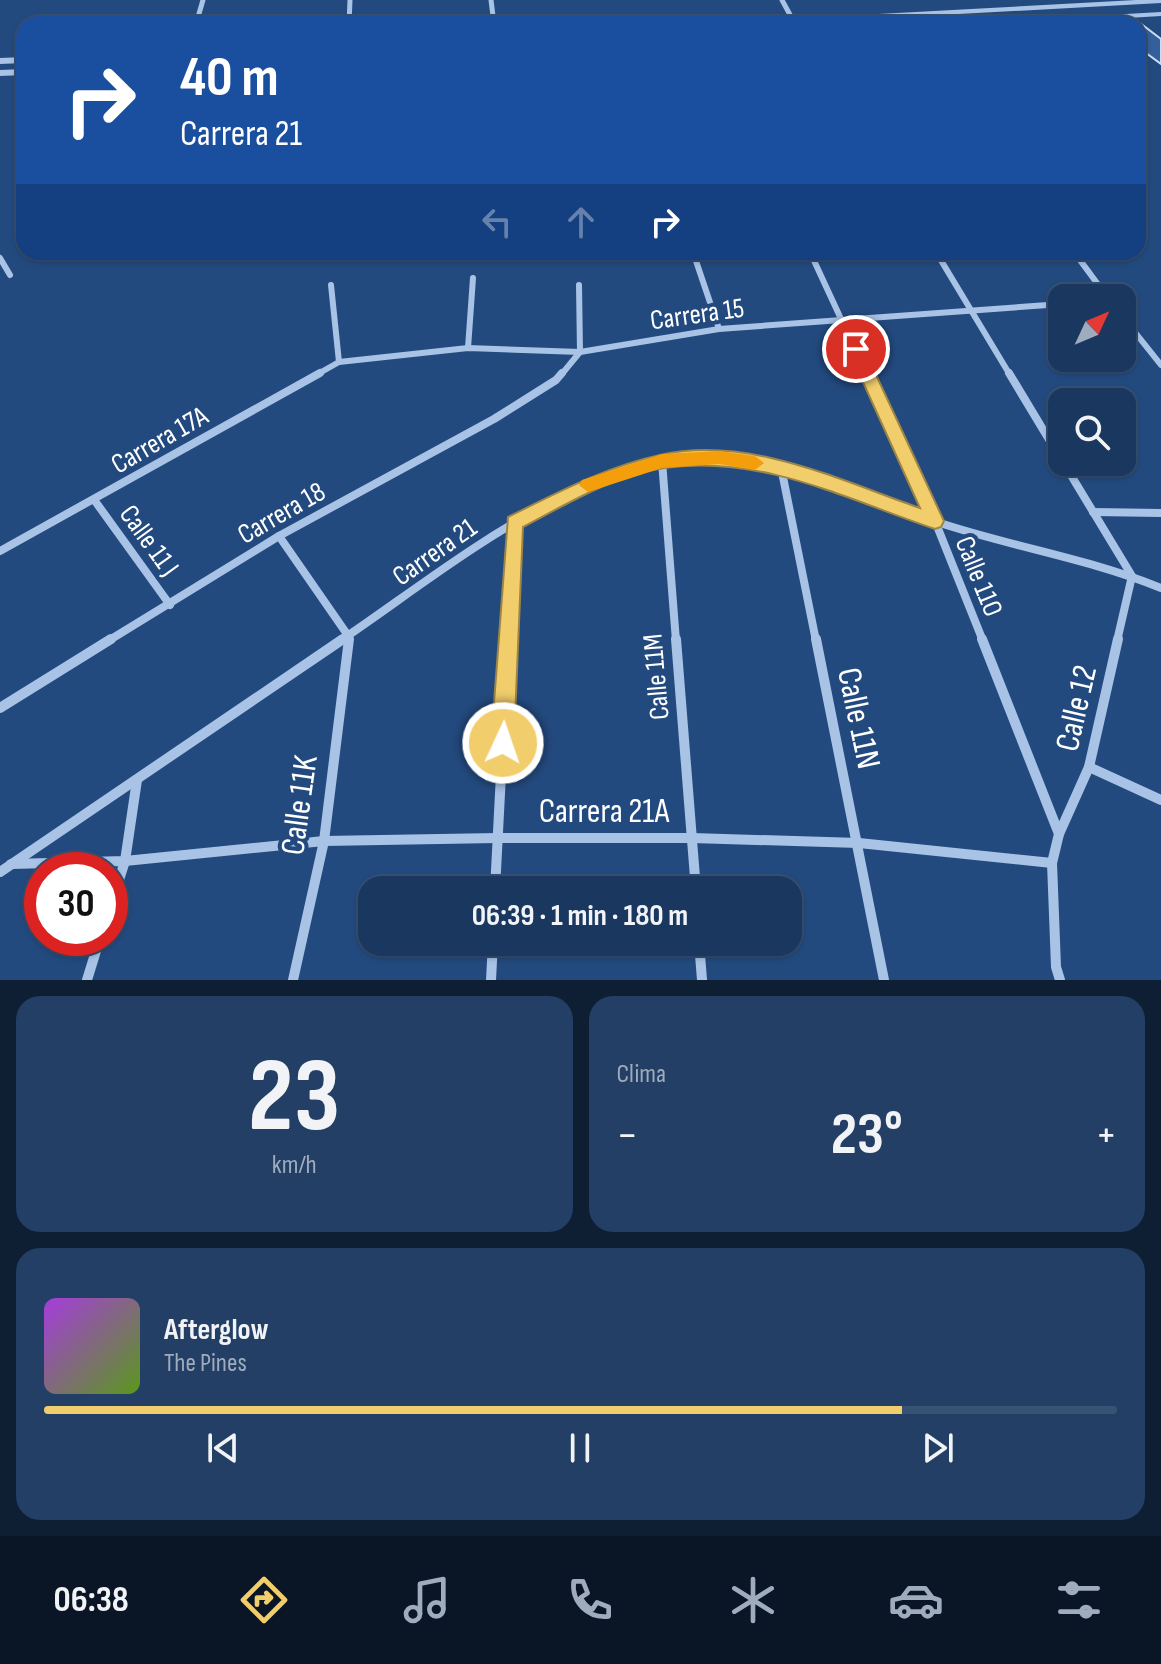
<!DOCTYPE html>
<html lang="es">
<head>
<meta charset="utf-8">
<style>
	:root { --surface:#1a385f; --page:#233f65; --text:#f1f3f6; --muted:#9facbd; --line:#385274; --accent:#f1cd6b }
	body { margin:0; font-family:"Sofia Sans Condensed",sans-serif; background:var(--page); color:var(--text); height:100vh; display:flex; flex-direction:column; font-size:30px; white-space:nowrap }
	* { box-sizing:border-box; margin:0 }
	p { font-size:26px; color:var(--muted) }
	.icon { flex:none; width:44px; height:44px; fill:none; stroke:currentColor; stroke-width:2; stroke-linecap:round; stroke-linejoin:round }
	.map { position:relative; height:980px; overflow:hidden }
	.drawer { display:flex; flex-direction:column; gap:16px; padding:16px; background:#0e1f34; flex:1 }
	.drawer>* { flex:none }
	.top-card { position:absolute; left:16px; top:16px; width:1130px; height:244px; border-radius:24px; box-shadow:0 2px 6px #0004,0 0 0 2px var(--line); background:#1a4fa0; color:#fff; overflow:hidden }
	.needle { width:52px; rotate:46deg }
	.fabs { position:absolute; left:1048px; top:284px; display:grid; gap:16px }
	.fabs a { display:grid; place-items:center; width:88px; height:88px; border-radius:16px; background:var(--surface); box-shadow:0 2px 6px #0004,0 0 0 2px var(--line); font-size:40px }
	.speed { position:absolute; left:24px; top:852px; display:flex; gap:16px; font-size:40px; font-weight:700; text-align:center }
	.speed>* { display:grid; place-content:center; width:104px; height:104px; border-radius:50%; background:var(--surface); box-shadow:0 2px 6px #0004,0 0 0 2px var(--line); line-height:1 }
	.speed .limit { border:12px solid #d22; background:#fff; color:#111 }
	.pin { position:absolute; display:grid; place-items:center; width:68px; height:68px; color:#fff; margin:-34px; border:4px solid #fff; border-radius:50%; box-shadow:0 2px 8px #0007 }
	.me { position:absolute; width:88px; margin:-44px; rotate:3deg; stroke-linejoin:round; filter:drop-shadow(0 0 6px #0008) }
	.turn { display:flex; align-items:center; gap:28px; height:168px; padding:0 32px; font-size:36px }
	.turn .icon { width:104px; height:104px; stroke-width:2.5 }
	.turn b { display:block; font-size:56px; line-height:68px }
	.lanes { display:flex; align-items:center; height:76px; padding:0 32px; background:#0003; justify-content:center; gap:40px; direction:ltr }
	.lanes .off { opacity:.35 }
	.big { font-size:60px; font-weight:700; line-height:1.1 }
	.drawer .card { flex:1; display:flex; flex-direction:column; justify-content:center; gap:12px; min-width:0; padding:0 28px; border-radius:24px; background:var(--page) }
	.drawer .dial { align-items:center; gap:0 }
	.dial b { font-size:104px; line-height:1 }
	.song { display:flex; align-items:center; gap:24px }
	.cover { width:96px; height:96px; border-radius:12px; background:linear-gradient(135deg,hsl(280 70% 55%),hsl(90 70% 35%)) }
	.played { height:8px; border-radius:4px; background:linear-gradient(90deg,var(--accent) 80%,var(--line) 80%) }
	.keys { display:flex; justify-content:space-around; direction:ltr }
	.heat { display:flex; justify-content:space-between; align-items:center; font-size:44px; direction:ltr }
	.drawer .tiles { flex:1; display:grid; gap:16px; grid-template-columns:1fr 1fr }
	.card:last-child { grid-column:span 2 }
	.trip { position:absolute; left:358px; top:876px; width:444px; height:80px; border-radius:24px; background:var(--surface); box-shadow:0 2px 6px #0004,0 0 0 2px var(--line); font-weight:700; line-height:80px; text-align:center }
	.tabs { display:flex; height:128px; justify-content:space-around; align-items:center; background:#0a1626; color:var(--muted) }
	.tabs .icon { width:56px; height:56px }
	.tabs .current { color:var(--accent) }
	.tabs b { font-size:36px; color:var(--text) }
	.map>svg:first-child { display:block }
	.building { fill:#33609c; stroke:#ccdef5; stroke-width:2 }
	.lines { fill:none; stroke-linecap:round; stroke-linejoin:round }
	.minor-far3 { stroke:#a8c3e6; stroke-width:5 }
	.minor-far2 { stroke:#a8c3e6; stroke-width:6 }
	.minor-far1 { stroke:#a8c3e6; stroke-width:8 }
	.minor { stroke:#a8c3e6; stroke-width:10 }
	.tertiary { fill:#a8c3e6; fill-rule:evenodd }
	.route { fill:#f1cd6b; stroke:#9d8546; stroke-width:2 }
	.slow { fill:#f59e0b }
	.labels { text-anchor:middle; stroke-width:8; stroke-linejoin:round; paint-order:stroke }
	.street-label { font-size:28px; fill:#fff; stroke:#234a7f }
	.near-street-label { font-size:34px; fill:#fff; stroke:#234a7f }
</style>
</head>
<body>
<div class="map">
<svg width="1161" height="980" viewBox="0 0 1161 980">
	<rect width="100%" height="100%" fill="#234a7f"/>
	<!-- building -->
	<path class="building" d="M1136 20 1161 39V64L1138 47V24L1107 23Z"/>
	<g class="lines">
		<!-- minor-far3 -->
		<g class="minor-far3">
			<path d="M491 0 494 24"/>
			<path d="M782 0 795 24"/>
			<path d="M196 24 203 0"/>
			<path d="M349 24 350 0"/>
		</g>
		<!-- minor-far2 -->
		<g class="minor-far2">
			<path d="M693 252 719 329"/>
			<path d="M810 252 867 375"/>
			<path d="M936 252 1010 375"/>
			<path d="M1074 252 1108 298"/>
			<path d="M0 258 10 275"/>
			<path d="M331 285 339 362"/>
			<path d="M1122 316 1161 365"/>
			<path d="M468 348 473 278"/>
			<path d="M316 375 339 362 468 348 580 352 719 329 1062 304"/>
			<path d="M561 375 580 352 579 285"/>
		</g>
		<!-- minor-far1 -->
		<g class="minor-far1">
			<path d="M866 373 935 521 983 641"/>
			<path d="M1009 373 1062 461"/>
			<path d="M662 461 676 641"/>
			<path d="M1063 462 1132 576 1117 641"/>
			<path d="M781 467 816 641"/>
			<path d="M95 501 170 605"/>
			<path d="M1093 512 1161 513"/>
			<path d="M279 536 349 637 348 641"/>
			<path d="M0 551 320 373"/>
			<path d="M108 641 279 536 494 419 556 380 562 373"/>
			<path d="M340 641C453 565 594 442 738 461 809 471 873 502 940 523 1013 547 1090 559 1161 588"/>
			<path d="M508 641 514 523"/>
		</g>
		<!-- minor -->
		<g class="minor">
			<path d="M676 639 696 890"/>
			<path d="M816 639 884 980"/>
			<path d="M982 639 1059 834"/>
			<path d="M0 708 111 639"/>
			<path d="M1089 767 1161 800"/>
			<path d="M11 864 125 861 324 841 497 838H692L859 843 1052 863"/>
			<path d="M0 872 343 639"/>
			<path d="M495 890 508 639"/>
			<path d="M110 908 125 861 137 780"/>
			<path d="M699 942 702 980"/>
			<path d="M87 980 100 938"/>
			<path d="M293 980 324 841 349 639"/>
			<path d="M491 980 493 942"/>
			<path d="M1060 980 1056 967 1052 863 1059 834 1089 767 1118 639"/>
		</g>
		<!-- tertiary -->
		<g class="tertiary">
			<path d="M1136 0H1161V3L775 24H726L730 22Z"/>
			<path d="M1161 12V16L1026 24H980L984 22Z"/>
			<path d="M24 57V63L0 64V58Z"/>
			<path d="M24 69V75L0 76V70Z"/>
		</g>
	</g>
	<!-- route -->
	<path class="route" d="M856 343 864 349 944 521 941 527 935 529C846 499 760 454 664 468 614 475 567 504 523 527L514 743 511 751 503 754 495 751 491 743 508 517C557 493 605 467 660 455 748 435 839 480 920 508L848 349Z"/>
	<!-- slow -->
	<path class="slow" d="M719 451 755 456 764 463 755 470 719 464 662 468 588 492 579 485 582 480 662 454Z"/>
	<g class="labels">
		<!-- street labels -->
		<g class="street-label">
			<text transform="translate(697 313) rotate(-8)" y="10">Carrera 15</text>
			<text transform="translate(159 439) rotate(-30)" y="10">Carrera 17A</text>
			<text transform="translate(281 512) rotate(-30)" y="10">Carrera 18</text>
			<text transform="translate(150 540) rotate(54)" y="10">Calle 11 J</text>
			<text transform="translate(434 551) rotate(-35)" y="10">Carrera 21</text>
			<text transform="translate(980 576) rotate(68)" y="10">Calle 11O</text>
			<text transform="translate(655 677) rotate(-95)" y="10">Calle 11M</text>
		</g>
		<!-- near-street labels -->
		<g class="near-street-label">
			<text transform="translate(1075 708) rotate(-77)" y="12">Calle 12</text>
			<text transform="translate(860 718) rotate(78)" y="12">Calle 11N</text>
			<text transform="translate(298 805) rotate(-82)" y="12">Calle 11K</text>
			<text x="604" y="822">Carrera 21A</text>
		</g>
	</g>
</svg>
<div class="fabs">
<a><svg class="needle" viewBox="-14 -14 28 28"><path d="M0-13l5 13h-10z" fill="#e53935"/><path d="M0 13l5-13h-10z" fill="#9facbd"/></svg></a>
<a><svg class="icon" aria-label="search" viewBox="0 0 24 24"><circle cx="10" cy="10" r="6"/><path d="M15 15l6 6"/></svg></a>
</div>
<div class="speed"><div class="limit">30</div></div>
<div class="pin" style="left:856px;top:349px;background:#d93025"><svg class="icon" aria-label="arrive" viewBox="0 0 24 24"><path d="M6 21V4h12l-3 4 3 4H6"/></svg></div>
<svg class="me" style="left:503px;top:743px" viewBox="-20 -20 40 40"><circle r="17" fill="#f1cd6b" stroke="#fff" stroke-width="3"/><path d="M0-11L8 9 0 5-8 9z" fill="#fff"/></svg>
<div class="trip">06:39 · 1 min · 180 m</div>
<div class="top-card">
<div class="turn"><svg class="icon" aria-label="right" viewBox="0 0 24 24"><path d="M7 20v-9h11M14 6l5 5-5 5"/></svg><div><b>40 m</b>Carrera 21</div></div>
<div class="lanes"><svg class="icon off" aria-label="left" viewBox="0 0 24 24"><path d="M17 20v-9H6M10 6l-5 5 5 5"/></svg><svg class="icon off" aria-label="ahead" viewBox="0 0 24 24"><path d="M12 20V5M6 11l6-6 6 6"/></svg><svg class="icon" aria-label="right" viewBox="0 0 24 24"><path d="M7 20v-9h11M14 6l5 5-5 5"/></svg></div>
</div>
</div>
<section class="drawer">
<div class="tiles">
<div class="card dial"><b>23</b><p>km/h</p></div>
<div class="card"><p>Clima</p>
<div class="heat"><a>−</a><b class="big">23°</b><a>+</a></div>
</div>
<div class="card">
<div class="song"><i class="cover"></i><div><b>Afterglow</b><p>The Pines</p></div></div>
<div class="played"></div>
<div class="keys"><svg class="icon" aria-label="previous" viewBox="0 0 24 24"><path d="M18 5L8 12l10 7zM5 5v14"/></svg><svg class="icon" aria-label="pause" viewBox="0 0 24 24"><path d="M8 5v14M16 5v14"/></svg><svg class="icon" aria-label="next" viewBox="0 0 24 24"><path d="M6 5l10 7-10 7zM19 5v14"/></svg></div>
</div>
</div>
</section>
<nav class="tabs">
<b>06:38</b>
<svg class="icon current" aria-label="directions" viewBox="0 0 24 24"><path d="M12 3l9 9-9 9-9-9zM9 14v-3h6M13 9l2 2-2 2"/></svg>
<svg class="icon" aria-label="music" viewBox="0 0 24 24"><path d="M9 18V5l10-2v13"/><circle cx="6" cy="18" r="3"/><circle cx="16" cy="16" r="3"/></svg>
<svg class="icon" aria-label="phone" viewBox="0 0 24 24"><path d="M5 4h4l2 5-3 2q2 4 5 5l2-3 5 2v4C11 20 4 13 5 4z"/></svg>
<svg class="icon" aria-label="climate" viewBox="0 0 24 24"><path d="M12 3v18M4 7l16 10M4 17L20 7"/></svg>
<svg class="icon" aria-label="car" viewBox="0 0 24 24"><path d="M5 17H2v-5l4-1 3-4h7l3 4 3 1v5h-3M9 17h6M6 11h13"/><circle cx="7" cy="17" r="2"/><circle cx="17" cy="17" r="2"/></svg>
<svg class="icon" aria-label="filters" viewBox="0 0 24 24"><path d="M4 7h16M4 17h16"/><circle cx="9" cy="7" r="2"/><circle cx="15" cy="17" r="2"/></svg>
</nav>
</body>
</html>
